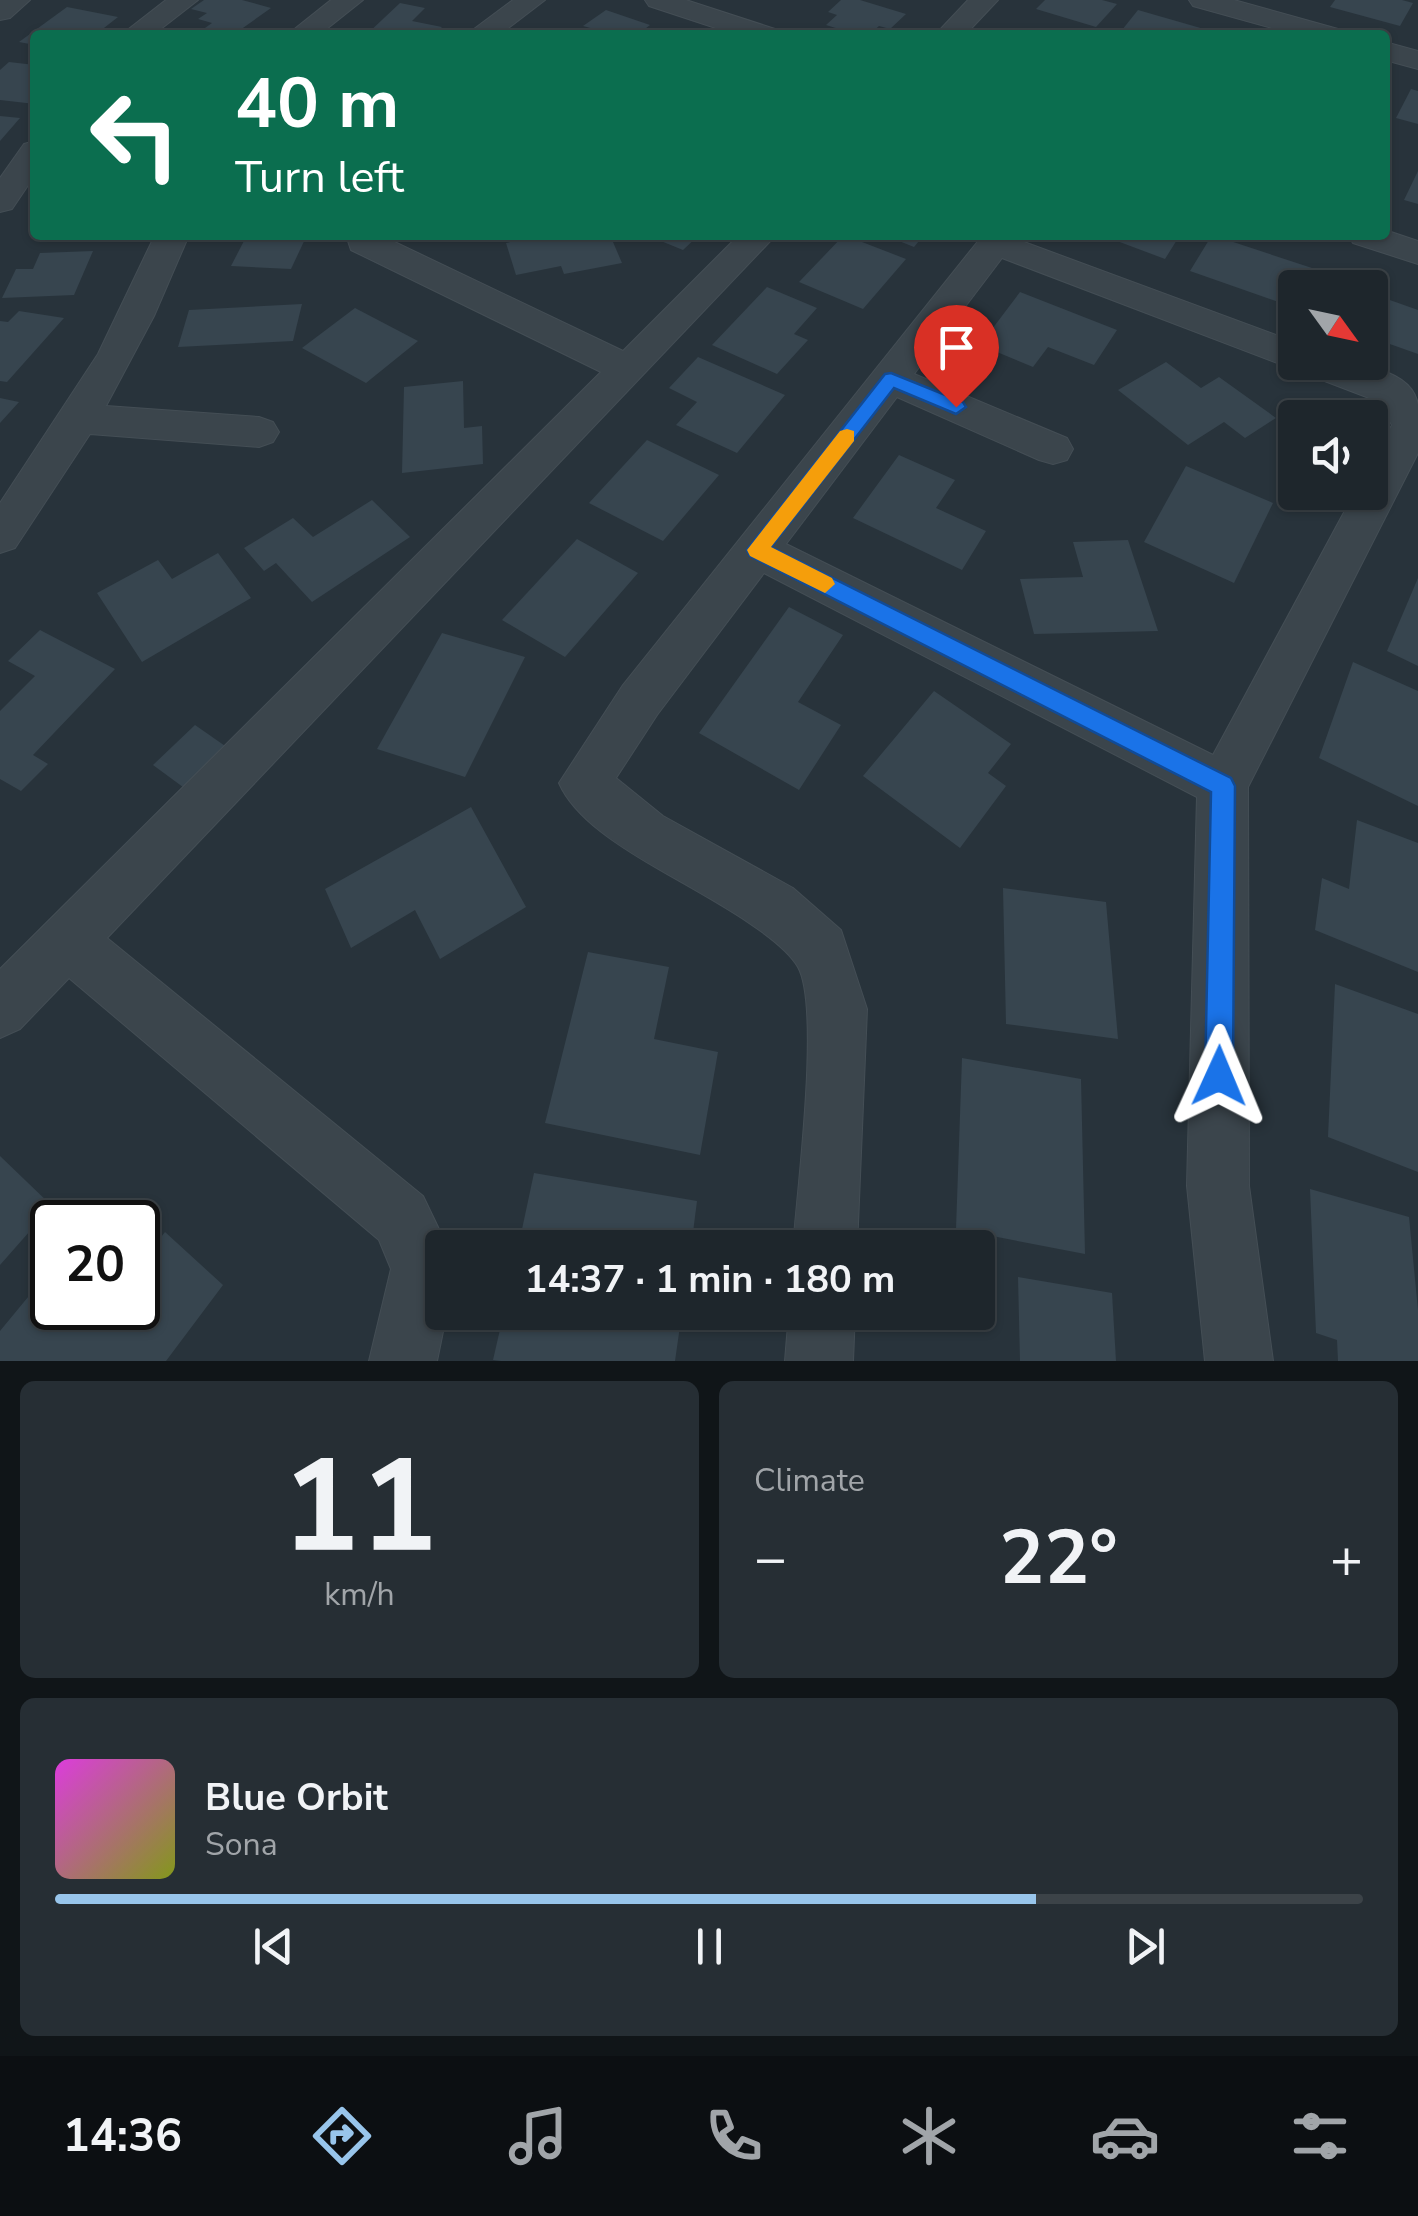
<!DOCTYPE html>
<html lang="en">
<head>
<meta charset="utf-8">
<style>
	:root { --surface:#1e262c; --page:#262e34; --text:#f1f3f6; --muted:#a1a5a9; --line:#3c4348; --accent:#98c5eb }
	body { margin:0; font-family:"Nunito Sans",sans-serif; background:var(--page); color:var(--text); height:100vh; display:flex; flex-direction:column; font-size:38px; white-space:nowrap }
	* { box-sizing:border-box; margin:0 }
	p { font-size:32px; color:var(--muted) }
	.icon { flex:none; width:55px; height:55px; fill:none; stroke:currentColor; stroke-width:2; stroke-linecap:round; stroke-linejoin:round }
	.map { position:relative; height:1361px; overflow:hidden }
	.details { display:flex; flex-direction:column; gap:20px; padding:20px; background:#101518; flex:1 }
	.details>* { flex:none }
	.hud { position:absolute; left:30px; top:30px; width:1360px; height:210px; border-radius:10px; box-shadow:0 2px 8px #0004,0 0 0 2px var(--line); background:#0b6e4f; color:#fff; overflow:hidden }
	.needle { width:65px; rotate:123deg }
	.controls { position:absolute; left:1278px; top:270px; display:grid; gap:20px }
	.controls a { display:grid; place-items:center; width:110px; height:110px; border-radius:10px; background:var(--surface); box-shadow:0 2px 8px #0004,0 0 0 2px var(--line); font-size:50px }
	.speed { position:absolute; left:30px; top:1200px; display:flex; gap:20px; font-size:50px; font-weight:700; text-align:center }
	.speed>* { display:grid; place-content:center; width:130px; height:130px; border-radius:50%; background:var(--surface); box-shadow:0 2px 8px #0004,0 0 0 2px var(--line); line-height:1 }
	.speed .limit { border:5px solid #111; border-radius:15px; background:#fff; color:#111 }
	.pin { position:absolute; display:grid; place-items:center; width:85px; height:85px; color:#fff; margin:-102px -42px; border-radius:50% 50% 50% 0; rotate:-45deg; box-shadow:0 0 10px #0007 }
	.pin .icon { rotate:45deg }
	.me { position:absolute; width:110px; margin:-55px; rotate:1deg; stroke-linejoin:round; filter:drop-shadow(0 0 8px #0008) }
	.turn { display:flex; align-items:center; gap:35px; height:210px; padding:0 40px; font-size:45px }
	.turn .icon { width:130px; height:130px; stroke-width:2.5 }
	.turn b { display:block; font-size:70px; line-height:85px }
	.big { font-size:75px; font-weight:700; line-height:1.1 }
	.details .widget { flex:1; display:flex; flex-direction:column; justify-content:center; gap:15px; min-width:0; padding:0 35px; border-radius:15px; background:var(--page) }
	.details .dial { align-items:center; gap:0 }
	.dial b { font-size:130px; line-height:1 }
	.song { display:flex; align-items:center; gap:30px }
	.cover { width:120px; height:120px; border-radius:15px; background:linear-gradient(135deg,hsl(300 70% 55%),hsl(70 70% 35%)) }
	.played { height:10px; border-radius:5px; background:linear-gradient(90deg,var(--accent) 75%,var(--line) 75%) }
	.keys { display:flex; justify-content:space-around; direction:ltr }
	.heat { display:flex; justify-content:space-between; align-items:center; font-size:55px; direction:ltr }
	.details .tiles { flex:1; display:grid; gap:20px; grid-template-columns:1fr 1fr }
	.widget:last-child { grid-column:span 2 }
	.trip { position:absolute; left:425px; top:1230px; width:570px; height:100px; border-radius:10px; background:var(--surface); box-shadow:0 2px 8px #0004,0 0 0 2px var(--line); font-weight:700; line-height:100px; text-align:center }
	.menu { display:flex; height:160px; justify-content:space-around; align-items:center; background:#0c0f12; color:var(--muted) }
	.menu .icon { width:70px; height:70px }
	.menu .on { color:var(--accent) }
	.menu b { font-size:45px; color:var(--text) }
	.map>svg:first-child { display:block }
	.building { fill:#37454f }
	.lines { fill:none; stroke-linecap:round; stroke-linejoin:round }
	.minor-casing { stroke:#444e55; stroke-width:2 }
	.minor { fill:#3b454c; fill-rule:evenodd }
	.route { fill:#1a73e8; stroke:#114b97; stroke-width:2.5 }
	.slow { fill:#f59e0b }
</style>
</head>
<body>
<div class="map">
<svg width="1418" height="1361" viewBox="0 0 1418 1361">
	<rect width="100%" height="100%" fill="#28333b"/>
	<!-- building -->
	<g class="building">
		<path d="M204 0H242L271 8 233 35H195L212 23 198 19 207 13 191 9Z"/>
		<path d="M841 0H860L906 14 890 29 879 26 869 35H858L826 25 837 15 828 12Z"/>
		<path d="M1045 0H1102L1117 4 1096 27 1036 9Z"/>
		<path d="M1335 0H1402L1413 3 1400 26 1330 7Z"/>
		<path d="M400 3 425 8 412 21 442 27 434 35H366Z"/>
		<path d="M67 7 118 17 95 35H35V45L19 42Z"/>
		<path d="M606 10 650 25 637 35H586L594 29 583 26Z"/>
		<path d="M1138 10 1204 29 1199 35H1118Z"/>
		<path d="M9 62 35 65V104L0 100V70Z"/>
		<path d="M1411 89 1418 91V124L1396 118Z"/>
		<path d="M0 116 20 118 0 141Z"/>
		<path d="M1418 171V204L1404 200Z"/>
		<path d="M247 235H307L291 269 231 266Z"/>
		<path d="M545 235H610L622 263 564 274 561 266 516 275 506 243Z"/>
		<path d="M646 235H699L683 250Z"/>
		<path d="M844 235 906 259 863 309 799 282Z"/>
		<path d="M884 235H924L914 247Z"/>
		<path d="M1101 235H1180L1165 259Z"/>
		<path d="M1212 235 1312 268 1303 288H1295L1293 307 1190 271Z"/>
		<path d="M93 251 74 295 2 298 16 269H33L40 253Z"/>
		<path d="M1337 275 1373 287V288H1331Z"/>
		<path d="M767 287 817 308 794 334 808 340 777 374 712 345Z"/>
		<path d="M1020 292 1117 330 1094 365 1048 347 1033 367 980 345Z"/>
		<path d="M1370 293 1418 310V354L1370 337Z"/>
		<path d="M302 304 293 341 178 347 189 310Z"/>
		<path d="M355 308 418 341 366 383 302 348Z"/>
		<path d="M19 311 64 318 7 382 0 381V321L8 322Z"/>
		<path d="M698 357 785 395 737 453 676 425 697 402 669 388Z"/>
		<path d="M1166 362 1201 388 1219 377 1276 418 1245 438 1224 422 1188 445 1118 390Z"/>
		<path d="M463 381 464 428 482 426 483 464 402 473 404 387Z"/>
		<path d="M0 398 19 402 0 423Z"/>
		<path d="M647 440 719 475 663 541 589 503Z"/>
		<path d="M899 455 955 480 936 508 986 531 962 570 853 518Z"/>
		<path d="M1186 466 1273 503 1234 583 1144 542Z"/>
		<path d="M372 500 410 537 312 602 276 563 264 571 244 548 293 518 313 537Z"/>
		<path d="M577 539 638 573 565 657 502 620Z"/>
		<path d="M1128 540 1158 631 1034 634 1020 579 1083 577 1073 542Z"/>
		<path d="M218 553 251 598 142 662 97 593 158 560 172 579Z"/>
		<path d="M1418 578V666L1387 651Z"/>
		<path d="M789 607 843 635 798 702 841 725 799 790 699 733Z"/>
		<path d="M40 630 115 669 33 755 48 764 21 791 0 779V711L35 676 8 661Z"/>
		<path d="M442 633 525 657 465 777 377 749Z"/>
		<path d="M1353 662 1418 691V806L1319 758Z"/>
		<path d="M934 691 1011 744 988 773 1006 786 960 848 863 776Z"/>
		<path d="M195 725 228 748 187 790 153 765Z"/>
		<path d="M471 807 526 907 440 959 415 910 351 948 325 889Z"/>
		<path d="M1357 820 1418 843V972L1315 930 1322 878 1349 889Z"/>
		<path d="M1003 888 1106 902 1118 1039 1006 1024Z"/>
		<path d="M588 952 669 967 654 1039 718 1052 700 1155 545 1123Z"/>
		<path d="M1335 984 1418 1014V1172L1328 1137Z"/>
		<path d="M962 1058 1081 1079 1085 1254 956 1229Z"/>
		<path d="M0 1156 52 1206 0 1265Z"/>
		<path d="M534 1173 697 1201 691 1248H518Z"/>
		<path d="M1310 1189 1409 1217 1418 1310V1361H1338L1337 1340 1316 1333Z"/>
		<path d="M165 1232 223 1285 166 1361H0V1331L52 1268V1308H138V1267Z"/>
		<path d="M1018 1277 1112 1293 1116 1361H1020Z"/>
		<path d="M504 1312H682L675 1361H501L493 1360Z"/>
	</g>
	<g class="lines">
		<!-- minor casing -->
		<g class="minor-casing">
			<g id="minor">
				<path d="M0 0H30L10 18 0 20Z"/>
				<path d="M166 0H198L153 35H121Z"/>
				<path d="M331 0H363L319 35H287Z"/>
				<path d="M513 0H545L499 35H466Z"/>
				<path d="M645 0H686L775 29 779 35H737L649 6Z"/>
				<path d="M968 0H998L965 35H935Z"/>
				<path d="M1189 0H1234L1338 29 1342 35H1297L1193 6Z"/>
				<path d="M1385 42 1418 51V69L1385 60Z"/>
				<path d="M35 141V175L12 209 0 212V178L24 144Z"/>
				<path d="M1385 230 1418 241V264L1353 243 1348 235H1385Z"/>
				<path d="M155 235H189L154 316 106 406 259 417 273 422 279 432 273 442 259 447 90 434 15 548 0 553V503L98 354Z"/>
				<path d="M346 235H380L623 351 739 235H776L107 938 423 1196 448 1248H442V1312H447L437 1361H369L391 1269 379 1240 69 978 20 1029 0 1038V969L601 372 351 250Z"/>
				<path d="M983 235H1018L1016 239 1295 342V362C1329 362 1411 360 1418 405 1418 420 1418 437 1418 453L1248 787 1249 1186 1273 1361H1205L1187 1186 1197 797 764 573 657 715 616 778 663 816 793 888 841 930 867 1009 857 1248H793C797 1192 821 1008 798 967 779 933 690 888 655 867 621 847 575 819 559 783L623 685ZM1002 258 1377 401 1392 425 1370 466V492H1355L1213 755 786 544 897 397 1039 460 1053 464 1067 460 1073 449 1067 438 914 374Z"/>
				<path d="M789 1312H855L853 1361H785Z"/>
			</g>
		</g>
		<!-- minor -->
		<use href="#minor" class="minor"/>
	</g>
	<!-- route -->
	<path class="route" d="M891 373 963 402 966 407 956 414 894 388 771 547 1231 778 1235 786 1233 1076 1229 1087 1219 1091 1209 1087 1205 1076 1211 792 750 556 747 550 885 374Z"/>
	<!-- slow -->
	<path class="slow" d="M847 429 854 431V441L771 547 832 578 835 584 825 593 750 556 747 550 840 431Z"/>
</svg>
<div class="controls">
<a><svg class="needle" viewBox="-14 -14 28 28"><path d="M0-13l5 13h-10z" fill="#e53935"/><path d="M0 13l5-13h-10z" fill="#a1a5a9"/></svg></a>
<a><svg class="icon" aria-label="sound" viewBox="0 0 24 24"><path d="M4 9h4l5-4v14l-5-4H4zM17 9q2 3 0 6"/></svg></a>
</div>
<div class="speed"><div class="limit">20</div></div>
<div class="pin" style="left:956px;top:407px;background:#d93025"><svg class="icon" aria-label="arrive" viewBox="0 0 24 24"><path d="M6 21V4h12l-3 4 3 4H6"/></svg></div>
<svg class="me" style="left:1219px;top:1076px" viewBox="-20 -20 40 40"><path d="M0-17L14 15 0 8-14 15z" fill="#1a73e8" stroke="#fff" stroke-width="4"/></svg>
<div class="trip">14:37 · 1 min · 180 m</div>
<div class="hud">
<div class="turn"><svg class="icon" aria-label="left" viewBox="0 0 24 24"><path d="M17 20v-9H6M10 6l-5 5 5 5"/></svg><div><b>40 m</b>Turn left</div></div>
</div>
</div>
<section class="details">
<div class="tiles">
<div class="widget dial"><b>11</b><p>km/h</p></div>
<div class="widget"><p>Climate</p>
<div class="heat"><a>−</a><b class="big">22°</b><a>+</a></div>
</div>
<div class="widget">
<div class="song"><i class="cover"></i><div><b>Blue Orbit</b><p>Sona</p></div></div>
<div class="played"></div>
<div class="keys"><svg class="icon" aria-label="previous" viewBox="0 0 24 24"><path d="M18 5L8 12l10 7zM5 5v14"/></svg><svg class="icon" aria-label="pause" viewBox="0 0 24 24"><path d="M8 5v14M16 5v14"/></svg><svg class="icon" aria-label="next" viewBox="0 0 24 24"><path d="M6 5l10 7-10 7zM19 5v14"/></svg></div>
</div>
</div>
</section>
<nav class="menu">
<b>14:36</b>
<svg class="icon on" aria-label="directions" viewBox="0 0 24 24"><path d="M12 3l9 9-9 9-9-9zM9 14v-3h6M13 9l2 2-2 2"/></svg>
<svg class="icon" aria-label="music" viewBox="0 0 24 24"><path d="M9 18V5l10-2v13"/><circle cx="6" cy="18" r="3"/><circle cx="16" cy="16" r="3"/></svg>
<svg class="icon" aria-label="phone" viewBox="0 0 24 24"><path d="M5 4h4l2 5-3 2q2 4 5 5l2-3 5 2v4C11 20 4 13 5 4z"/></svg>
<svg class="icon" aria-label="climate" viewBox="0 0 24 24"><path d="M12 3v18M4 7l16 10M4 17L20 7"/></svg>
<svg class="icon" aria-label="car" viewBox="0 0 24 24"><path d="M5 17H2v-5l4-1 3-4h7l3 4 3 1v5h-3M9 17h6M6 11h13"/><circle cx="7" cy="17" r="2"/><circle cx="17" cy="17" r="2"/></svg>
<svg class="icon" aria-label="filters" viewBox="0 0 24 24"><path d="M4 7h16M4 17h16"/><circle cx="9" cy="7" r="2"/><circle cx="15" cy="17" r="2"/></svg>
</nav>
</body>
</html>
